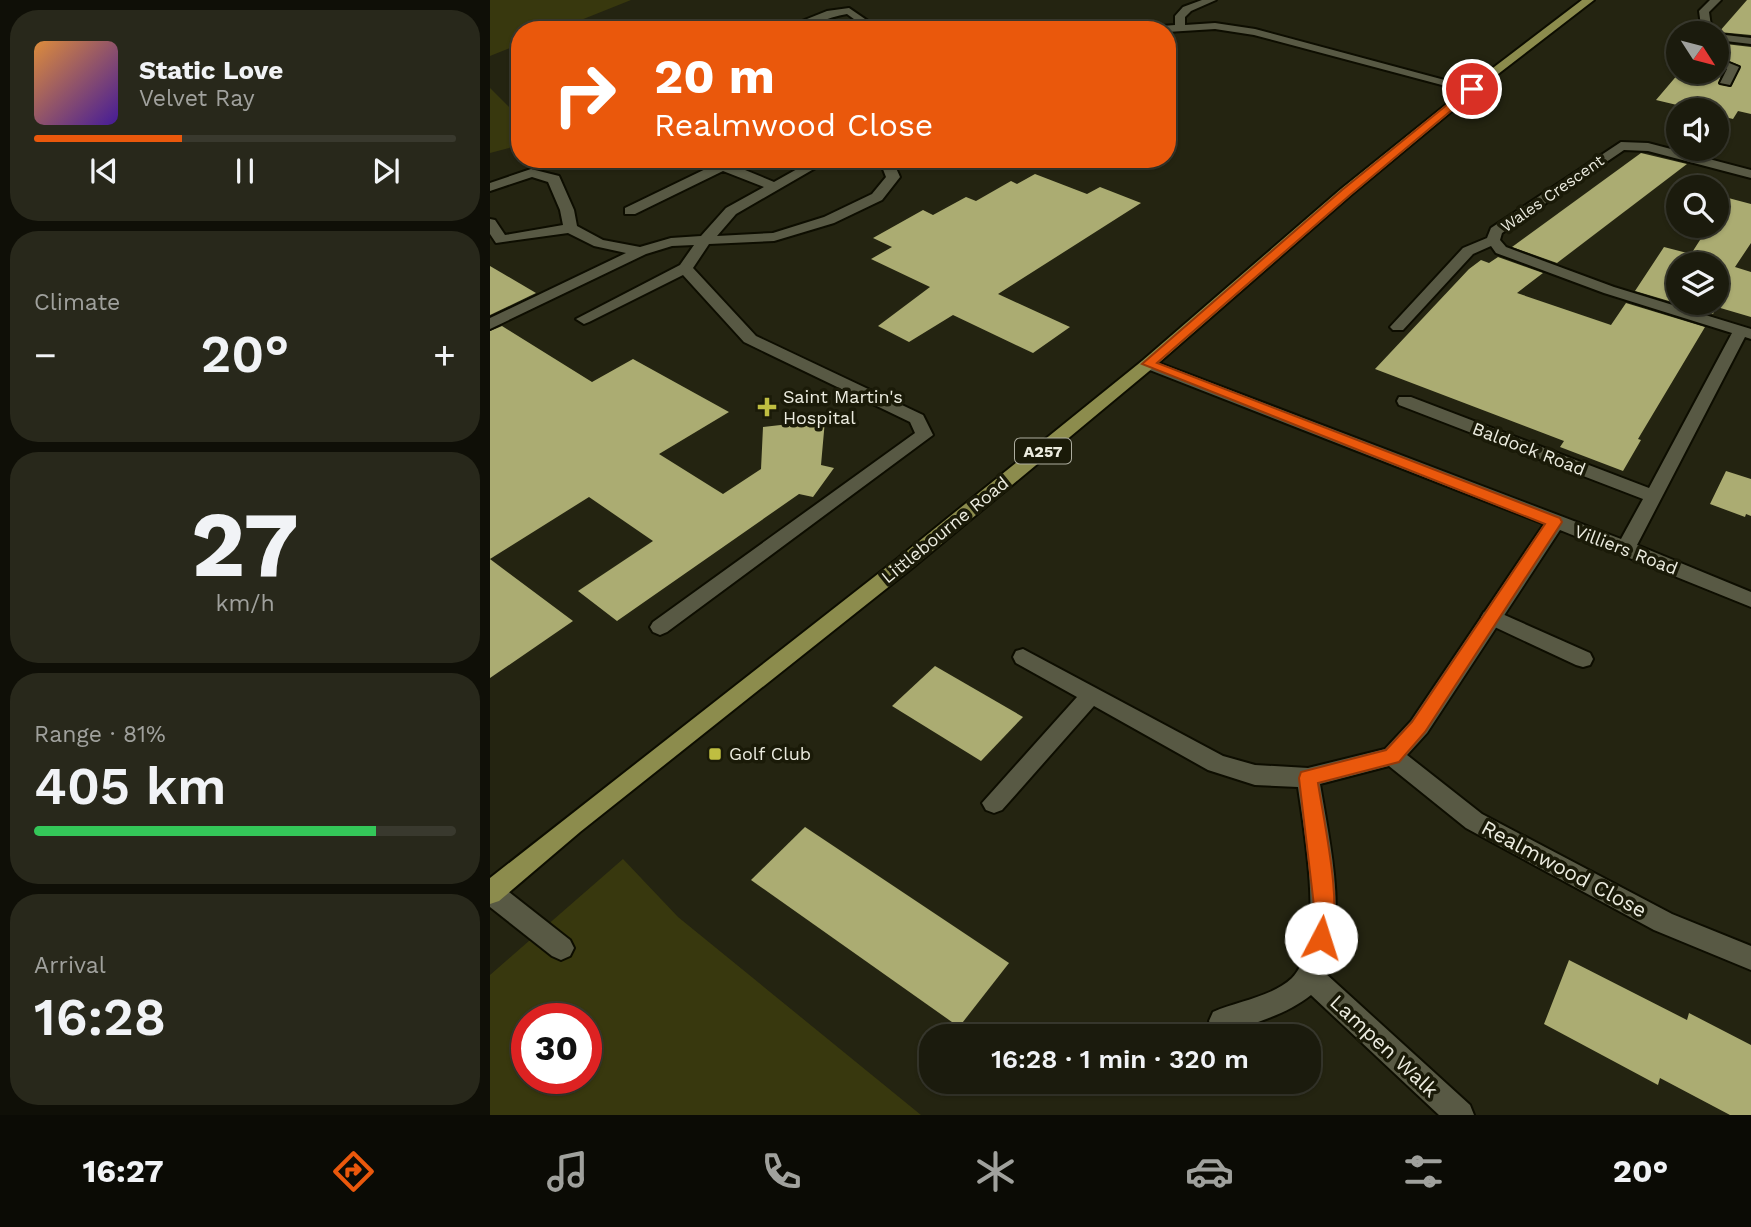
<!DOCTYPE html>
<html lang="en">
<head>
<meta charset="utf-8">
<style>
	:root { --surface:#1b1b0d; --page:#28281b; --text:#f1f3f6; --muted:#a0a19d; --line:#39392e; --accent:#ea580c }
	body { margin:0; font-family:"Work Sans",sans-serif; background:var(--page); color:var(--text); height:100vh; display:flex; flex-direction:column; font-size:26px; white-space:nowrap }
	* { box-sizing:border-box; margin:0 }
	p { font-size:23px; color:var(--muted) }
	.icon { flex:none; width:38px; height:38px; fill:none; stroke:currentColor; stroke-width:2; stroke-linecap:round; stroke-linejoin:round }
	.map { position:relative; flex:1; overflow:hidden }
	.drawer { display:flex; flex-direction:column; gap:10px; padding:10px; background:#0f0f07; width:490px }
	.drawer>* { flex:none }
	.hud { position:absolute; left:21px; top:21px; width:665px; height:147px; border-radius:28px; box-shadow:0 2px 5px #0004,0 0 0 2px var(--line); background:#ea580c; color:#fff; overflow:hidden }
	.needle { width:46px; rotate:126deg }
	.fabs { position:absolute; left:1176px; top:21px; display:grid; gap:14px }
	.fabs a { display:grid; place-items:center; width:63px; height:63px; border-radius:50%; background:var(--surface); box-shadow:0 2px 5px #0004,0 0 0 2px var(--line); font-size:35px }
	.speed { position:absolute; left:21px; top:1003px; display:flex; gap:14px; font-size:35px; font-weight:700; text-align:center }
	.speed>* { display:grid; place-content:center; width:91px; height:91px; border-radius:50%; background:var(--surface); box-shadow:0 2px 5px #0004,0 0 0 2px var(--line); line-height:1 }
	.speed .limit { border:10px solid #d22; background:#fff; color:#111 }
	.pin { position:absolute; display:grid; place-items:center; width:60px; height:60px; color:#fff; margin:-30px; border:4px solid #fff; border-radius:50%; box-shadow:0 2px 7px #0007 }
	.me { position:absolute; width:77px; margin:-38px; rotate:5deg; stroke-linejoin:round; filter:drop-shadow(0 0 5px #0008) }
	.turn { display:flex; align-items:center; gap:24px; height:147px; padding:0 28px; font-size:32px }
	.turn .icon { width:91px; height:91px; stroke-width:2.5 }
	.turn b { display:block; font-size:49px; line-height:60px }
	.big { font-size:52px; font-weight:600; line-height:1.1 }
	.drawer .widget { flex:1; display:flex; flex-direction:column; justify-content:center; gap:10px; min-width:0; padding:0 24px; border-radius:28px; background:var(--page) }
	.drawer .dial { align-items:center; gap:0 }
	.dial b { font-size:91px; line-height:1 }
	.song { display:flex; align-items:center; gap:21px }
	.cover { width:84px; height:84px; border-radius:10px; background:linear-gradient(135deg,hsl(30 70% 55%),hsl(260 70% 35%)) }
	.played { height:7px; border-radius:4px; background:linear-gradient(90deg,var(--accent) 35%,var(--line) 35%) }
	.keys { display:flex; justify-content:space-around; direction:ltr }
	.heat { display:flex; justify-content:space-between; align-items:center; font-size:38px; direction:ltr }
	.charge { height:10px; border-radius:5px; background:linear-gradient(90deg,#34c759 81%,var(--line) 0) }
	.trip { position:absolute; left:429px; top:1024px; width:402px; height:70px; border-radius:28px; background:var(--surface); box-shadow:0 2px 5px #0004,0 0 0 2px var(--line); font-weight:600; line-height:70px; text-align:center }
	.menu { display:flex; height:112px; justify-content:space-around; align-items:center; background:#0b0b05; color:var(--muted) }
	.menu .icon { width:49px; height:49px }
	.menu .selected { color:var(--accent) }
	.menu b { font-size:32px; color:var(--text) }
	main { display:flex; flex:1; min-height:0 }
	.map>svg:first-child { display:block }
	.green { fill:#38380e; fill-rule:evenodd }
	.building { fill:#abac72; fill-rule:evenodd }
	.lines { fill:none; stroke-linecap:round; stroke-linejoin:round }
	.service-casing { stroke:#0d0d00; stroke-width:4 }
	.minor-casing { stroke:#0d0d00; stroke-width:4 }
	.primary-casing { stroke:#0d0d00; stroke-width:4 }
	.service { fill:#585944; fill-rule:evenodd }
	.minor { fill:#585944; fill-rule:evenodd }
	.primary { fill:#8c8c4d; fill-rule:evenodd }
	.route { fill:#ea580c; stroke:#983908; stroke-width:2 }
	.poi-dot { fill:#bfbe41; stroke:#1a1a08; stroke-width:2.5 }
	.labels { text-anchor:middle; stroke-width:7; stroke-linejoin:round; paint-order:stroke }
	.far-street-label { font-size:16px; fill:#ecece0; stroke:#1a1a08 }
	.shield { fill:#1a1a08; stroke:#adad9f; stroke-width:2 }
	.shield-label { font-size:16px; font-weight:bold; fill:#ecece0 }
	.poi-label { font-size:18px; fill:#ecece0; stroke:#1a1a08; text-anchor:start }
	.street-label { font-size:18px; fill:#ecece0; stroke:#1a1a08 }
	.near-street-label { font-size:21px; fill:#ecece0; stroke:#1a1a08 }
</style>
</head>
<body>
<main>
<section class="drawer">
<div class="widget">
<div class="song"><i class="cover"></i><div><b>Static Love</b><p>Velvet Ray</p></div></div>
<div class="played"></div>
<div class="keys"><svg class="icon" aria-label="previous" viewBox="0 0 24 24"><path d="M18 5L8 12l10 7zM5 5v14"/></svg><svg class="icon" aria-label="pause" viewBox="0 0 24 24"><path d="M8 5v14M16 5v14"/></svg><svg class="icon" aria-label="next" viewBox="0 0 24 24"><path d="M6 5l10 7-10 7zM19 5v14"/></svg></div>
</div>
<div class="widget"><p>Climate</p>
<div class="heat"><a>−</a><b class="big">20°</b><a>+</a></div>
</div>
<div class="widget dial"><b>27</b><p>km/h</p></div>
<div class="widget"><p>Range · 81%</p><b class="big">405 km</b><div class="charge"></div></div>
<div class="widget"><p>Arrival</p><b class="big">16:28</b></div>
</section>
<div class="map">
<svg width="1261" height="1115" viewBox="0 0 1261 1115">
	<rect width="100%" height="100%" fill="#242411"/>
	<!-- green -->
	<g class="green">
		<path d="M0 0H141L66 30H30V44L0 56Z"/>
		<path d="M0 88 30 118V145L0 153Z"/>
		<path d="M133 859 188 917 431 1115H0V975ZM37 1018H96V1078H37Z"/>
	</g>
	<!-- building -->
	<g class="building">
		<path d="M1257 0H1261V35L1229 32Z"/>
		<path d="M1227 43 1261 47V114L1248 111 1243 119 1227 115V110H1208L1166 100 1189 73 1193 72H1227V68L1233 70 1228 84 1241 87 1251 66 1227 56Z"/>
		<path d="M1151 153 1197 164 1067 263 1022 247Z"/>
		<path d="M545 174 597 194 610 187 651 203 508 294 580 327 543 353 463 315 419 342 388 326 440 287 381 259 402 247 383 238 433 210 443 215 476 197 486 201 521 181 527 184Z"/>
		<path d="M1227 195 1261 204V243L1245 267 1261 272V317L1227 307 1223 314 1145 291 1174 247 1201 254 1219 226H1227ZM1188 264H1227V303H1188Z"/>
		<path d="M1008 257 1053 273 1027 293 1121 325 1136 303 1215 327 1148 439 1151 440 1133 471 1070 447 1074 441 885 369 979 269 991 260 999 263Z"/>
		<path d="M0 266 46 293 0 315Z"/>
		<path d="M12 326 102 382 143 359 239 412 169 454 233 494 271 469 273 427 335 420 331 465 344 468 323 497 309 494 127 621 88 591 163 541 99 497 0 559 83 621 0 678V331Z"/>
		<path d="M1236 471 1261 479V516L1256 514 1255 517 1220 504Z"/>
		<path d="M445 666 533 717 491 761 402 706Z"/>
		<path d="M315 827 519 963 469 1027 261 880Z"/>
		<path d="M1079 960 1197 1020 1199 1013 1261 1045V1115H1240L1170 1078 1168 1085 1054 1024Z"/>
	</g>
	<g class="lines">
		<!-- service casing -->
		<g class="service-casing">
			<g id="service">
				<path d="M712 0H726L701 11 695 17V25L725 23 765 29 988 89 982 93 764 35 725 29 677 32V30H653L658 27 685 25V16L693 7Z"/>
				<path d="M359 8 391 30H379L357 14C335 17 313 32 292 29L337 11Z"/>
				<path d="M539 22 558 28 559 30 535 27 534 25Z"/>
				<path d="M1227 58 1249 67 1240 85 1230 83 1237 69 1227 65Z"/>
				<path d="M325 159H341L246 214 227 236 283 233 334 217 382 194 396 177 389 159H402L410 177 392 200 344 223 284 241 219 244 203 268 266 336 433 415 443 435 177 632 170 635 163 632 160 627 163 622 425 433 420 422 254 342 193 275 99 322 94 324 86 319 190 265 204 245 182 246 156 254 0 329V318L136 253 104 246 78 233 6 243 0 234V219L5 220 15 235 73 225 70 210 58 182 42 177 0 191V183L41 169 69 176 84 210 87 226 113 240 150 247 181 238 211 236 236 208 274 187 233 171 145 214H135V208L228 163H238L284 182Z"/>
				<path d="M1001 609 1100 653 1103 659 1100 665 1093 667 1086 665 994 622 991 617 994 612Z"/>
				<path d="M0 882 10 885 80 940 84 948 80 956 71 960 62 956 0 907Z"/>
			</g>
		</g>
		<!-- minor casing -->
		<g class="minor-casing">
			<g id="minor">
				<path d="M1220 0H1231L1219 12 1222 33H1212L1209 11Z"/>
				<path d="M1227 34 1261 38V44L1227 40Z"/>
				<path d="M1131 142 1158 143 1261 170V178L1158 151 1134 150 1012 233 1010 240 1016 247 1124 287 1261 329V339L1255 337 1147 545 1261 592V607L1070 530 937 733 917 755 992 814 1182 914 1261 946V970L1164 930 976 828 899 766 830 784C840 845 857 914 835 973L980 1105 984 1115H949L821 995C796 1015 762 1024 732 1034L723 1030 719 1021 723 1012C748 1001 782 997 802 978 836 944 814 832 808 787L765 785 718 770 604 706 512 810 504 813 496 810 492 803 587 697 526 663 523 657 526 651 533 649 733 756 765 765 818 768 895 749 921 721 1054 524 652 367 650 364 652 361H664L1131 539 1153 499 909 405 907 401 909 397H921L1159 488 1242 333 1114 293 1006 253 1001 246 983 254 913 330H903L900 327 973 248 997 238 1001 228Z"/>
			</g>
		</g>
		<!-- primary casing -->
		<g class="primary-casing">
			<path id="primary" d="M1092 0H1104L986 91 861 195 664 367 421 569 90 832 9 901 0 904V878L407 559 652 361 851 189 978 87Z"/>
		</g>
		<!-- service -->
		<use href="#service" class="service"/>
		<!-- minor -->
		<use href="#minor" class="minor"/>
		<!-- primary -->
		<use href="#primary" class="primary"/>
	</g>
	<!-- route -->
	<path class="route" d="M979 87 987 89 860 195 667 363 1070 518 1072 522 935 732 909 762 828 783C834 823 854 910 839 945L831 948 824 945 821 938 824 906 809 778 811 772 896 750 922 722 1055 524 652 364 852 190Z"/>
	<!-- markers -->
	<g class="poi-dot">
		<path d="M273.5 396.5h7v7h7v7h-7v7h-7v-7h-7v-7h7z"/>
		<rect x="218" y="747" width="14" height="14" rx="3.5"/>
	</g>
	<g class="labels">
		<!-- far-street labels -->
		<g class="far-street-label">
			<text transform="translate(1062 193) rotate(-35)" y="6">Wales Crescent</text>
		</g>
		<!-- shield labels -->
		<rect class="shield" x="525" y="438.5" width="56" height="25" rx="5"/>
		<g class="shield-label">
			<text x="553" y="457">A257</text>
		</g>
		<!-- poi labels -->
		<g class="poi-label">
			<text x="293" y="403">Saint Martin's<tspan x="293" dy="21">Hospital</tspan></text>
			<text x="239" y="760">Golf Club</text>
		</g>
		<!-- street labels -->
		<g class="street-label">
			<text transform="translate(1039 449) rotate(21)" y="6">Baldock Road</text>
			<text transform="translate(455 530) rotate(-39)" y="6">Littlebourne Road</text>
			<text transform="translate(1136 550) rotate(21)" y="6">Villiers Road</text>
		</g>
		<!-- near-street labels -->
		<g class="near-street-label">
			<text transform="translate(1074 869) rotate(28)" y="7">Realmwood Close</text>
			<text transform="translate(894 1046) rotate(43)" y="7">Lampen Walk</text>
		</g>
	</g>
</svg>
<div class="fabs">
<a><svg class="needle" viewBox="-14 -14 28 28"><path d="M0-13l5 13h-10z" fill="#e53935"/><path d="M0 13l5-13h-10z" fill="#a0a19d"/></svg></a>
<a><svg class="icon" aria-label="sound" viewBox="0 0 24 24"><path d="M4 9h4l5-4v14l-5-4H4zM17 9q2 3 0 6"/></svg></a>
<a><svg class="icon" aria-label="search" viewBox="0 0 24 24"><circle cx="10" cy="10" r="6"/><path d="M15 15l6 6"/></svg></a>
<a><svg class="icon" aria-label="layers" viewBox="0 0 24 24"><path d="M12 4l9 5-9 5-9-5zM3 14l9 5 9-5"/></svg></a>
</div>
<div class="speed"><div class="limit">30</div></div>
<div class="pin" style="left:982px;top:89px;background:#d93025"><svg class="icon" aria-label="arrive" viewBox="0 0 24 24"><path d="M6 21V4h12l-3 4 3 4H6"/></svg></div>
<svg class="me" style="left:831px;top:938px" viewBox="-20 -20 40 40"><circle r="19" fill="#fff"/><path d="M0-13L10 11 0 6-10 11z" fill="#ea580c"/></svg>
<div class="trip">16:28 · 1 min · 320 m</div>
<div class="hud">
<div class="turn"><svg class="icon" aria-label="right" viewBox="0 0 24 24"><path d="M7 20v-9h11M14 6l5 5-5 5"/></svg><div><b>20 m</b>Realmwood Close</div></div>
</div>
</div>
</main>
<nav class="menu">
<b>16:27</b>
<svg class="icon selected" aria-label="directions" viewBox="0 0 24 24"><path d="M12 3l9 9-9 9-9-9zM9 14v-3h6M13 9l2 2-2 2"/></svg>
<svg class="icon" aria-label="music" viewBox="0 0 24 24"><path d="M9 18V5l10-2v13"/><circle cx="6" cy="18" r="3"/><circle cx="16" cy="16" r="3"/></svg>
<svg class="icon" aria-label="phone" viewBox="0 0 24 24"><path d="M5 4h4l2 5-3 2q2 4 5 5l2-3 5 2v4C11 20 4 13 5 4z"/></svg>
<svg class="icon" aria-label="climate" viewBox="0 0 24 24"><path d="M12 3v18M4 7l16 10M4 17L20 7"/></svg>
<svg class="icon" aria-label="car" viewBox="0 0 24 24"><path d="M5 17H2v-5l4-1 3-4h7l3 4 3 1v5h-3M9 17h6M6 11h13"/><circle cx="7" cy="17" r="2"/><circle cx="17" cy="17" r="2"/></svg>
<svg class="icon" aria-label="filters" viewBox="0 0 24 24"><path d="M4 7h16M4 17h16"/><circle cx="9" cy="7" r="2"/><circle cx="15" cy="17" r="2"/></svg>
<b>20°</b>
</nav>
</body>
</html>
